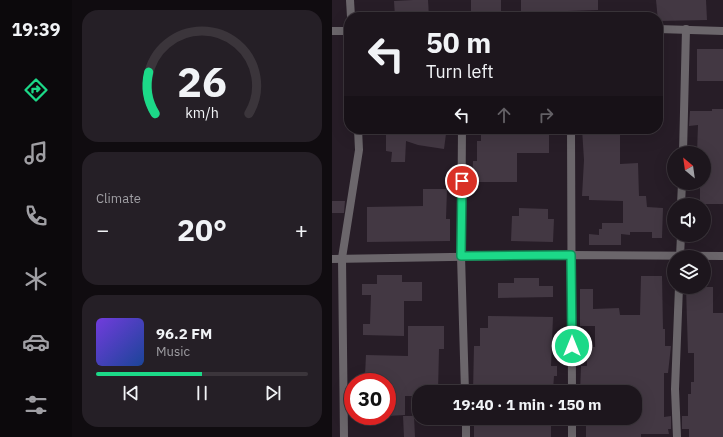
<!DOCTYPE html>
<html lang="en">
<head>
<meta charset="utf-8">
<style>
	:root { --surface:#1d161d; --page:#251f26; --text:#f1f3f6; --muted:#a09fa4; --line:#3b353b; --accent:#1cd988 }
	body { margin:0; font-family:"IBM Plex Sans",sans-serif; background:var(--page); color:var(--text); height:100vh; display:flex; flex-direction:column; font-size:15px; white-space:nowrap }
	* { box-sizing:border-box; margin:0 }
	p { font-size:13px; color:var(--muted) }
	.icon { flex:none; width:22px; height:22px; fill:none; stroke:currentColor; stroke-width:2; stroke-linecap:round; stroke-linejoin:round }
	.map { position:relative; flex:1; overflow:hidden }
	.panel { display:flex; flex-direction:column; gap:10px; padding:10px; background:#100c10; width:260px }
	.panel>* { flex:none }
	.top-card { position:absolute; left:12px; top:12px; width:319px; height:122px; border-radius:16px; box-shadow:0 4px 16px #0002,0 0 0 1px var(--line); background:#1d161d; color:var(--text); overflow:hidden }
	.needle { width:26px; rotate:331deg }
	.buttons { position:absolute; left:335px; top:146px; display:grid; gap:8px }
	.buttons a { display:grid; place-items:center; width:44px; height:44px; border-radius:50%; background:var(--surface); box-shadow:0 4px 16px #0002,0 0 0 1px var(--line); font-size:20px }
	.speed { position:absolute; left:12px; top:373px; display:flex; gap:8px; font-size:20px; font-weight:700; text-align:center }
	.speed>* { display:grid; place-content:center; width:52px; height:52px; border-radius:50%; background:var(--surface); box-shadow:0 4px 16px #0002,0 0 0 1px var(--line); line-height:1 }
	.speed .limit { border:6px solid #d22; background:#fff; color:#111 }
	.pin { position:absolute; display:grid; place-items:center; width:34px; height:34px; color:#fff; margin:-17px; border:2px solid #fff; border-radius:50%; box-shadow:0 1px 4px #0007 }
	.me { position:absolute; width:44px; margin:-22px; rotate:0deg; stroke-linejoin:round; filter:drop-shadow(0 0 3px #0008) }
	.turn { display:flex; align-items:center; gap:14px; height:84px; padding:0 16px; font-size:18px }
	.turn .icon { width:52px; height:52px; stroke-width:2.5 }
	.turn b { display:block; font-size:28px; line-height:34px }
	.lanes { display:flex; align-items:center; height:38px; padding:0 16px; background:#0003; justify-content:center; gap:20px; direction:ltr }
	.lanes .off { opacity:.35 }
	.big { font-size:30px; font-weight:700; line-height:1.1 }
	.panel .card { flex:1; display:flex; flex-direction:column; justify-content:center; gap:6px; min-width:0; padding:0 14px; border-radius:16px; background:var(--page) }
	.panel .dial { align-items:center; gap:0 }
	.dial svg { height:104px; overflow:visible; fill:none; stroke:var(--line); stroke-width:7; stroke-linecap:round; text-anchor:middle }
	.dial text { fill:var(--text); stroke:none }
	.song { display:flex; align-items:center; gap:12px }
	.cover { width:48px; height:48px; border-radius:6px; background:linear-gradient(135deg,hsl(260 70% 55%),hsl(220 70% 35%)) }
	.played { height:4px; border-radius:2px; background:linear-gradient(90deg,var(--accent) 50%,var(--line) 50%) }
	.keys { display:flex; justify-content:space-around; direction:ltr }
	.heat { display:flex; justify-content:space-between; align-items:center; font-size:22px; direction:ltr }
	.trip { position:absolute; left:80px; top:385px; width:230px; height:40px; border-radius:16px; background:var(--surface); box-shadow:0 4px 16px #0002,0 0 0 1px var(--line); font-weight:700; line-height:40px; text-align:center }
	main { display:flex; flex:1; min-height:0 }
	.tabs { display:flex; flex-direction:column; width:72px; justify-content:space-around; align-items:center; background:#0c090c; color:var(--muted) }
	.tabs .icon { width:28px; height:28px }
	.tabs .on { color:var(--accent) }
	.tabs b { font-size:18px; color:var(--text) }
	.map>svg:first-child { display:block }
	.building { fill:#433843 }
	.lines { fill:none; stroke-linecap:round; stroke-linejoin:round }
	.street { stroke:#6b666b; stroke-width:8 }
	.route-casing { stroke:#128d58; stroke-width:10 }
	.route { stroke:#1cd988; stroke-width:7 }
</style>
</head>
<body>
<main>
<nav class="tabs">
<b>19:39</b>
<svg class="icon on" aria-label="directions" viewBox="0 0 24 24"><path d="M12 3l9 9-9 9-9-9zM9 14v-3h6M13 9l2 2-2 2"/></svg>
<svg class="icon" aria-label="music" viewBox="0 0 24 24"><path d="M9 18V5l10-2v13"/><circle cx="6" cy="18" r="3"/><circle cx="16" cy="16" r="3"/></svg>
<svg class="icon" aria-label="phone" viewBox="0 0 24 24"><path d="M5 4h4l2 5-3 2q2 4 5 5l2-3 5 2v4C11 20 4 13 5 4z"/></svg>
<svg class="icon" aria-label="climate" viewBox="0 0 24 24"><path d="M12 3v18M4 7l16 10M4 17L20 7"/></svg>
<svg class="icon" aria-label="car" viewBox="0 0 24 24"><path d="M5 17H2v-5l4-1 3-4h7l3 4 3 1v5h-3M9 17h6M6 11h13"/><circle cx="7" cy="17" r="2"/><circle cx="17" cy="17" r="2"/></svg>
<svg class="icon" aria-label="filters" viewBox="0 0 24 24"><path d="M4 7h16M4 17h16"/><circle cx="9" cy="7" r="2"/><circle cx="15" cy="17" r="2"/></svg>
</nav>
<section class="panel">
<div class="card dial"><svg viewBox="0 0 100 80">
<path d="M14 69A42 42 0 1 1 86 69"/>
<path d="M14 69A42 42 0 0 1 9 37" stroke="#1cd988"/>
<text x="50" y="56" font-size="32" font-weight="700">26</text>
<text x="50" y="72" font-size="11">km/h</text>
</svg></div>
<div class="card"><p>Climate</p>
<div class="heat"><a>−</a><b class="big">20°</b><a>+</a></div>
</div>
<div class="card">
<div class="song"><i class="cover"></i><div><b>96.2 FM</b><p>Music</p></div></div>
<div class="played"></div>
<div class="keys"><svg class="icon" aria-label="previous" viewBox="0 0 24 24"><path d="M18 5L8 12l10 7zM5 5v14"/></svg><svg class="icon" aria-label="pause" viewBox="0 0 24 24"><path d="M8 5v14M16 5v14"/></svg><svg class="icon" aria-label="next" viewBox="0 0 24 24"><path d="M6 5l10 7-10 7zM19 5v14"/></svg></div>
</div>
</section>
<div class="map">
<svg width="391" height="437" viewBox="0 0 391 437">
	<rect width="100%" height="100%" fill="#271d27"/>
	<!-- building -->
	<g class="building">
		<path d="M81 0H96L97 17H63L62 1Z"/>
		<rect x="139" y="0" width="30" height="17"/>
		<path d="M189 0H266V10L236 11V17H189Z"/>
		<path d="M324 0H374L375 20 326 21Z"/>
		<rect x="365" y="49" width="26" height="32"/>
		<path d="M380 109H391V204H368V183H372V153H365L366 125 357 126 358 111H380Z"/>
		<path d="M47 129H95V131L114 134 112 149 86 145 74 141 73 162H59L60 152 54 151V134H59Z"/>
		<path d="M149 129H217V153H185V182H140L141 161H145V141H149Z"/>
		<path d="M250 129H288V164L306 163 307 196H314L315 207 331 208 330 238H320V232H298V235L289 234V245H257V234L267 235V229H270V223H291V201L257 200V196H250L252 160Z"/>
		<path d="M91 189H115L114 219H118V241L35 242V207L91 206Z"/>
		<path d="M0 201H13L12 213H0Z"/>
		<path d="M187 208 216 209V219H222L221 242 179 241 180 216H187Z"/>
		<path d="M45 275H70V282H90V301H72V336L31 335V324H38L39 295H30V284H45Z"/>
		<path d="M309 276H330L331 329H333V346H339L336 373H332V417L339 416V429H336L337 434H309V437H254V418H303V392H248L249 366H255V347H263V326H248V289H261V309L287 308 288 315H308Z"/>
		<path d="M182 278H207V286H221V297L166 298V283H182Z"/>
		<path d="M354 287H381V313H391V437H357V429H350V416H356V394H359V382H362V353H356Z"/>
		<path d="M156 316 221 317 219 366H225V376H222L221 390 141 392 142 346H148V328H156Z"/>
		<path d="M76 326H112V349H107L106 392H87V396H73V415L55 416V382H39V375H33L34 355 76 356Z"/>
		<path d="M71 416H82L83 437H72Z"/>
		<rect x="142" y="418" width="77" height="19"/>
	</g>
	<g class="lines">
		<!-- street -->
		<g class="street">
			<path d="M18 0 19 17"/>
			<path d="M326 29 391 31"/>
			<path d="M0 31H17"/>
			<path d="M130 129 129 256 133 392"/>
			<path d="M239 129 240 392"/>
			<path d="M351 153 354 29"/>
			<path d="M349 205 350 183"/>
			<path d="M348 257 349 235"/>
			<path d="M0 259 239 255 391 256"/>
			<path d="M134 418V437"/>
			<path d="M240 418V437"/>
			<path d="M12 437 10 258 27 150 26 129"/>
			<path d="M345 437 343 389 347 287"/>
		</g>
	</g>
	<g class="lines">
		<!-- route casing -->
		<g class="route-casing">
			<path id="route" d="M130 181 129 256 239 255 240 346"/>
		</g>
		<!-- route -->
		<use href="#route" class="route"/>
	</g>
</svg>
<div class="buttons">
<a><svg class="needle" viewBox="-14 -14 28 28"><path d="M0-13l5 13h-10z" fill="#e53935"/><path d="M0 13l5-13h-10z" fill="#a09fa4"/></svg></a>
<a><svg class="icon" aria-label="sound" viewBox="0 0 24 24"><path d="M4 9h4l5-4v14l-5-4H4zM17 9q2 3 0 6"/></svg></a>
<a><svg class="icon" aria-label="layers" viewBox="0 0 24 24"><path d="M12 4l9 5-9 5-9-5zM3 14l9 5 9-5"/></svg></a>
</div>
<div class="speed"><div class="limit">30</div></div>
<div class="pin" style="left:130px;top:181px;background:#d93025"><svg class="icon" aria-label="arrive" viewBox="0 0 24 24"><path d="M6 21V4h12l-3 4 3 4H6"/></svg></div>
<svg class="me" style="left:240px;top:346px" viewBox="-20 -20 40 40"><circle r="17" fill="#1cd988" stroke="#fff" stroke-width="3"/><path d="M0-11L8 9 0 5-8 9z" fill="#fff"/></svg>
<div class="trip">19:40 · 1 min · 150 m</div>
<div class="top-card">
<div class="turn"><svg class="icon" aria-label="left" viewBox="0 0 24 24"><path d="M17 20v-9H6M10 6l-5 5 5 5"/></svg><div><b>50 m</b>Turn left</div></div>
<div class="lanes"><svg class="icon" aria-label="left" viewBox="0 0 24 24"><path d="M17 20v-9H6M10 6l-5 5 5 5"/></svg><svg class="icon off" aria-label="ahead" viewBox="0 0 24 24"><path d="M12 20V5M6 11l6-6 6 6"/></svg><svg class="icon off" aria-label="right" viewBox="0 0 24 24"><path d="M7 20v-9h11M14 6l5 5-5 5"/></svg></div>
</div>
</div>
</main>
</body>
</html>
